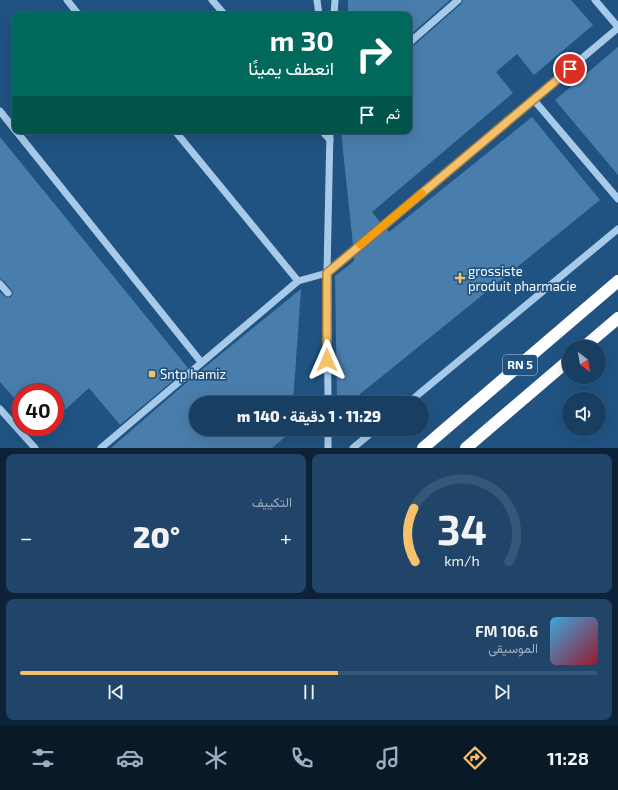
<!DOCTYPE html>
<html lang="ar">
<head>
<meta charset="utf-8">
<style>
	:root { --surface:#183e62; --page:#214568; --text:#f1f3f6; --muted:#9faebe; --line:#365777; --accent:#f6c168 }
	body { margin:0; font-family:"Exo 2",Vazirmatn,sans-serif; background:var(--page); color:var(--text); direction:rtl; height:100vh; display:flex; flex-direction:column; font-size:15px; white-space:nowrap }
	* { box-sizing:border-box; margin:0 }
	p { font-size:13px; color:var(--muted) }
	.icon { flex:none; width:22px; height:22px; fill:none; stroke:currentColor; stroke-width:2; stroke-linecap:round; stroke-linejoin:round }
	.map { position:relative; height:448px; overflow:hidden; direction:ltr }
	.panel { display:flex; flex-direction:column; gap:6px; padding:6px; background:#0d2236; flex:1 }
	.panel>* { flex:none }
	.banner { position:absolute; left:12px; top:12px; width:400px; height:122px; border-radius:8px; box-shadow:0 4px 16px #0002,0 0 0 1px var(--line); direction:rtl; background:#00695c; color:#fff; overflow:hidden }
	.needle { width:26px; rotate:149deg }
	.fabs { position:absolute; left:562px; top:340px; display:grid; gap:8px }
	.fabs a { display:grid; place-items:center; width:44px; height:44px; border-radius:50%; background:var(--surface); box-shadow:0 4px 16px #0002,0 0 0 1px var(--line); font-size:20px }
	.speed { position:absolute; left:12px; top:384px; display:flex; gap:8px; font-size:20px; font-weight:700; text-align:center }
	.speed>* { display:grid; place-content:center; width:52px; height:52px; border-radius:50%; background:var(--surface); box-shadow:0 4px 16px #0002,0 0 0 1px var(--line); line-height:1 }
	.speed .limit { border:6px solid #d22; background:#fff; color:#111 }
	.pin { position:absolute; display:grid; place-items:center; width:34px; height:34px; color:#fff; margin:-17px; border:2px solid #fff; border-radius:50%; box-shadow:0 1px 4px #0007 }
	.me { position:absolute; width:44px; margin:-22px; rotate:0deg; stroke-linejoin:round; filter:drop-shadow(0 0 3px #0008) }
	.turn { display:flex; align-items:center; gap:14px; height:84px; padding:0 12px; font-size:18px }
	.turn .icon { width:52px; height:52px; stroke-width:2.5 }
	.turn b { display:block; font-size:28px; line-height:34px }
	.then { display:flex; align-items:center; height:38px; padding:0 12px; background:#0003; gap:8px; font-size:15px }
	.big { font-size:30px; font-weight:800; line-height:1.1 }
	.panel .widget { flex:1; display:flex; flex-direction:column; justify-content:center; gap:6px; min-width:0; padding:0 14px; border-radius:8px; background:var(--page) }
	.panel .dial { align-items:center; gap:0 }
	.dial svg { height:104px; overflow:visible; fill:none; stroke:var(--line); stroke-width:7; stroke-linecap:round; text-anchor:middle }
	.dial text { fill:var(--text); stroke:none }
	.song { display:flex; align-items:center; gap:12px }
	.cover { width:48px; height:48px; border-radius:6px; background:linear-gradient(135deg,hsl(200 70% 55%),hsl(350 70% 35%)) }
	.played { height:4px; border-radius:2px; background:linear-gradient(90deg,var(--accent) 55%,var(--line) 55%) }
	.keys { display:flex; justify-content:space-around; direction:ltr }
	.heat { display:flex; justify-content:space-between; align-items:center; font-size:22px; direction:ltr }
	.panel .tiles { flex:1; display:grid; gap:6px; grid-template-columns:1fr 1fr }
	.widget:last-child { grid-column:span 2 }
	.trip { position:absolute; left:189px; top:396px; width:240px; height:40px; border-radius:20px; background:var(--surface); box-shadow:0 4px 16px #0002,0 0 0 1px var(--line); font-weight:800; line-height:40px; text-align:center; direction:rtl }
	.menu { display:flex; height:64px; justify-content:space-around; align-items:center; background:#0a1927; color:var(--muted) }
	.menu .icon { width:28px; height:28px }
	.menu .selected { color:var(--accent) }
	.menu b { font-size:18px; color:var(--text) }
	.map>svg:first-child { display:block }
	.building { fill:#497dab }
	.lines { fill:none; stroke-linecap:round; stroke-linejoin:round }
	.minor { stroke:#a7cae8; stroke-width:7 }
	.highway { stroke:#fff; stroke-width:12 }
	.route-casing { stroke:#a07d44; stroke-width:10 }
	.route { stroke:#f6c168; stroke-width:7 }
	.slow { stroke:#f59e0b; stroke-width:7 }
	.poi-dot { fill:#f6c168; stroke:#205382; stroke-width:1.5 }
	.labels { text-anchor:middle; stroke-width:3.5; stroke-linejoin:round; paint-order:stroke }
	.shield { fill:#205382; stroke:#bccbda; stroke-width:1 }
	.shield-label { font-size:12px; font-weight:bold; fill:#fff }
	.poi-label { font-size:13px; fill:#fff; stroke:#205382; text-anchor:start }
</style>
</head>
<body>
<div class="map">
<svg width="618" height="448" viewBox="0 0 618 448">
	<rect width="100%" height="100%" fill="#205382"/>
	<!-- building -->
	<g class="building">
		<path d="M348 0H450L409 36V15H348Z"/>
		<path d="M463 0H571L593 25 534 75 517 54 496 72 513 93 372 212 380 222 353 245 341 131H409V48L412 47 461 4Z"/>
		<path d="M618 47V175L555 100Z"/>
		<path d="M532 117 600 200 349 403H337L335 276 354 261V257L387 229 389 232Z"/>
		<path d="M0 137 188 368 120 425 89 388 55 419V393H21V395L16 400 0 382V292L7 298 11 297 13 292 4 281 0 279Z"/>
		<path d="M301 289 293 403H196V429H292L291 432 272 448H111L194 376Z"/>
	</g>
	<g class="lines">
		<!-- minor -->
		<g class="minor">
			<path d="M67 0 79 15"/>
			<path d="M212 0 225 15"/>
			<path d="M317 0 319 15"/>
			<path d="M595 0 618 27"/>
			<path d="M334 15 335 0"/>
			<path d="M409 43 458 0"/>
			<path d="M533 99 618 199"/>
			<path d="M0 111 15 130"/>
			<path d="M16 131 201 362"/>
			<path d="M175 131 298 281"/>
			<path d="M322 131 330 140"/>
			<path d="M0 284 8 293"/>
			<path d="M328 403 327 273 330 131"/>
			<path d="M408 403 618 229"/>
			<path d="M0 409 35 448"/>
			<path d="M328 429V448"/>
			<path d="M101 448 298 281 327 273 618 28"/>
			<path d="M353 448 376 429"/>
		</g>
		<!-- highway -->
		<g class="highway">
			<path d="M584 347 618 318"/>
			<path d="M423 448 618 281"/>
			<path d="M466 448 569 360"/>
		</g>
	</g>
	<g class="lines">
		<!-- route casing -->
		<g class="route-casing">
			<path id="route" d="M327 360V273L570 69"/>
		</g>
		<!-- route -->
		<use href="#route" class="route"/>
		<!-- slow -->
		<path class="slow" d="M360 245 422 193"/>
	</g>
	<!-- markers -->
	<g class="poi-dot">
		<path d="M458 272h4v4h4v4h-4v4h-4v-4h-4v-4h4z"/>
		<rect x="148" y="370" width="8" height="8" rx="2"/>
	</g>
	<g class="labels">
		<!-- shield labels -->
		<rect class="shield" x="503" y="355" width="34" height="20" rx="3"/>
		<g class="shield-label">
			<text x="520" y="369">RN 5</text>
		</g>
		<!-- poi labels -->
		<g class="poi-label">
			<text x="468" y="276">grossiste<tspan x="468" dy="15">produit pharmacie</tspan></text>
			<text x="160" y="379">Sntp hamiz</text>
		</g>
	</g>
</svg>
<div class="fabs">
<a><svg class="needle" viewBox="-14 -14 28 28"><path d="M0-13l5 13h-10z" fill="#e53935"/><path d="M0 13l5-13h-10z" fill="#9faebe"/></svg></a>
<a><svg class="icon" aria-label="sound" viewBox="0 0 24 24"><path d="M4 9h4l5-4v14l-5-4H4zM17 9q2 3 0 6"/></svg></a>
</div>
<div class="speed"><div class="limit">40</div></div>
<div class="pin" style="left:570px;top:69px;background:#d93025"><svg class="icon" aria-label="arrive" viewBox="0 0 24 24"><path d="M6 21V4h12l-3 4 3 4H6"/></svg></div>
<svg class="me" style="left:327px;top:360px" viewBox="-20 -20 40 40"><path d="M0-17L14 15 0 8-14 15z" fill="#f6c168" stroke="#fff" stroke-width="4"/></svg>
<div class="trip">11:29 · 1 دقيقة · 140 m</div>
<div class="banner">
<div class="turn"><svg class="icon" aria-label="right" viewBox="0 0 24 24"><path d="M7 20v-9h11M14 6l5 5-5 5"/></svg><div><b>30 m</b>انعطف يمينًا</div></div>
<div class="then">ثم<svg class="icon" aria-label="arrive" viewBox="0 0 24 24"><path d="M6 21V4h12l-3 4 3 4H6"/></svg></div>
</div>
</div>
<section class="panel">
<div class="tiles">
<div class="widget dial"><svg viewBox="0 0 100 80">
<path d="M14 69A42 42 0 1 1 86 69"/>
<path d="M14 69A42 42 0 0 1 13 28" stroke="#f6c168"/>
<text x="50" y="56" font-size="32" font-weight="700">34</text>
<text x="50" y="72" font-size="11">km/h</text>
</svg></div>
<div class="widget"><p>التكييف</p>
<div class="heat"><a>−</a><b class="big">20°</b><a>+</a></div>
</div>
<div class="widget">
<div class="song"><i class="cover"></i><div><b>106.6 FM</b><p>الموسيقى</p></div></div>
<div class="played"></div>
<div class="keys"><svg class="icon" aria-label="previous" viewBox="0 0 24 24"><path d="M18 5L8 12l10 7zM5 5v14"/></svg><svg class="icon" aria-label="pause" viewBox="0 0 24 24"><path d="M8 5v14M16 5v14"/></svg><svg class="icon" aria-label="next" viewBox="0 0 24 24"><path d="M6 5l10 7-10 7zM19 5v14"/></svg></div>
</div>
</div>
</section>
<nav class="menu">
<b>11:28</b>
<svg class="icon selected" aria-label="directions" viewBox="0 0 24 24"><path d="M12 3l9 9-9 9-9-9zM9 14v-3h6M13 9l2 2-2 2"/></svg>
<svg class="icon" aria-label="music" viewBox="0 0 24 24"><path d="M9 18V5l10-2v13"/><circle cx="6" cy="18" r="3"/><circle cx="16" cy="16" r="3"/></svg>
<svg class="icon" aria-label="phone" viewBox="0 0 24 24"><path d="M5 4h4l2 5-3 2q2 4 5 5l2-3 5 2v4C11 20 4 13 5 4z"/></svg>
<svg class="icon" aria-label="climate" viewBox="0 0 24 24"><path d="M12 3v18M4 7l16 10M4 17L20 7"/></svg>
<svg class="icon" aria-label="car" viewBox="0 0 24 24"><path d="M5 17H2v-5l4-1 3-4h7l3 4 3 1v5h-3M9 17h6M6 11h13"/><circle cx="7" cy="17" r="2"/><circle cx="17" cy="17" r="2"/></svg>
<svg class="icon" aria-label="filters" viewBox="0 0 24 24"><path d="M4 7h16M4 17h16"/><circle cx="9" cy="7" r="2"/><circle cx="15" cy="17" r="2"/></svg>
</nav>
</body>
</html>
